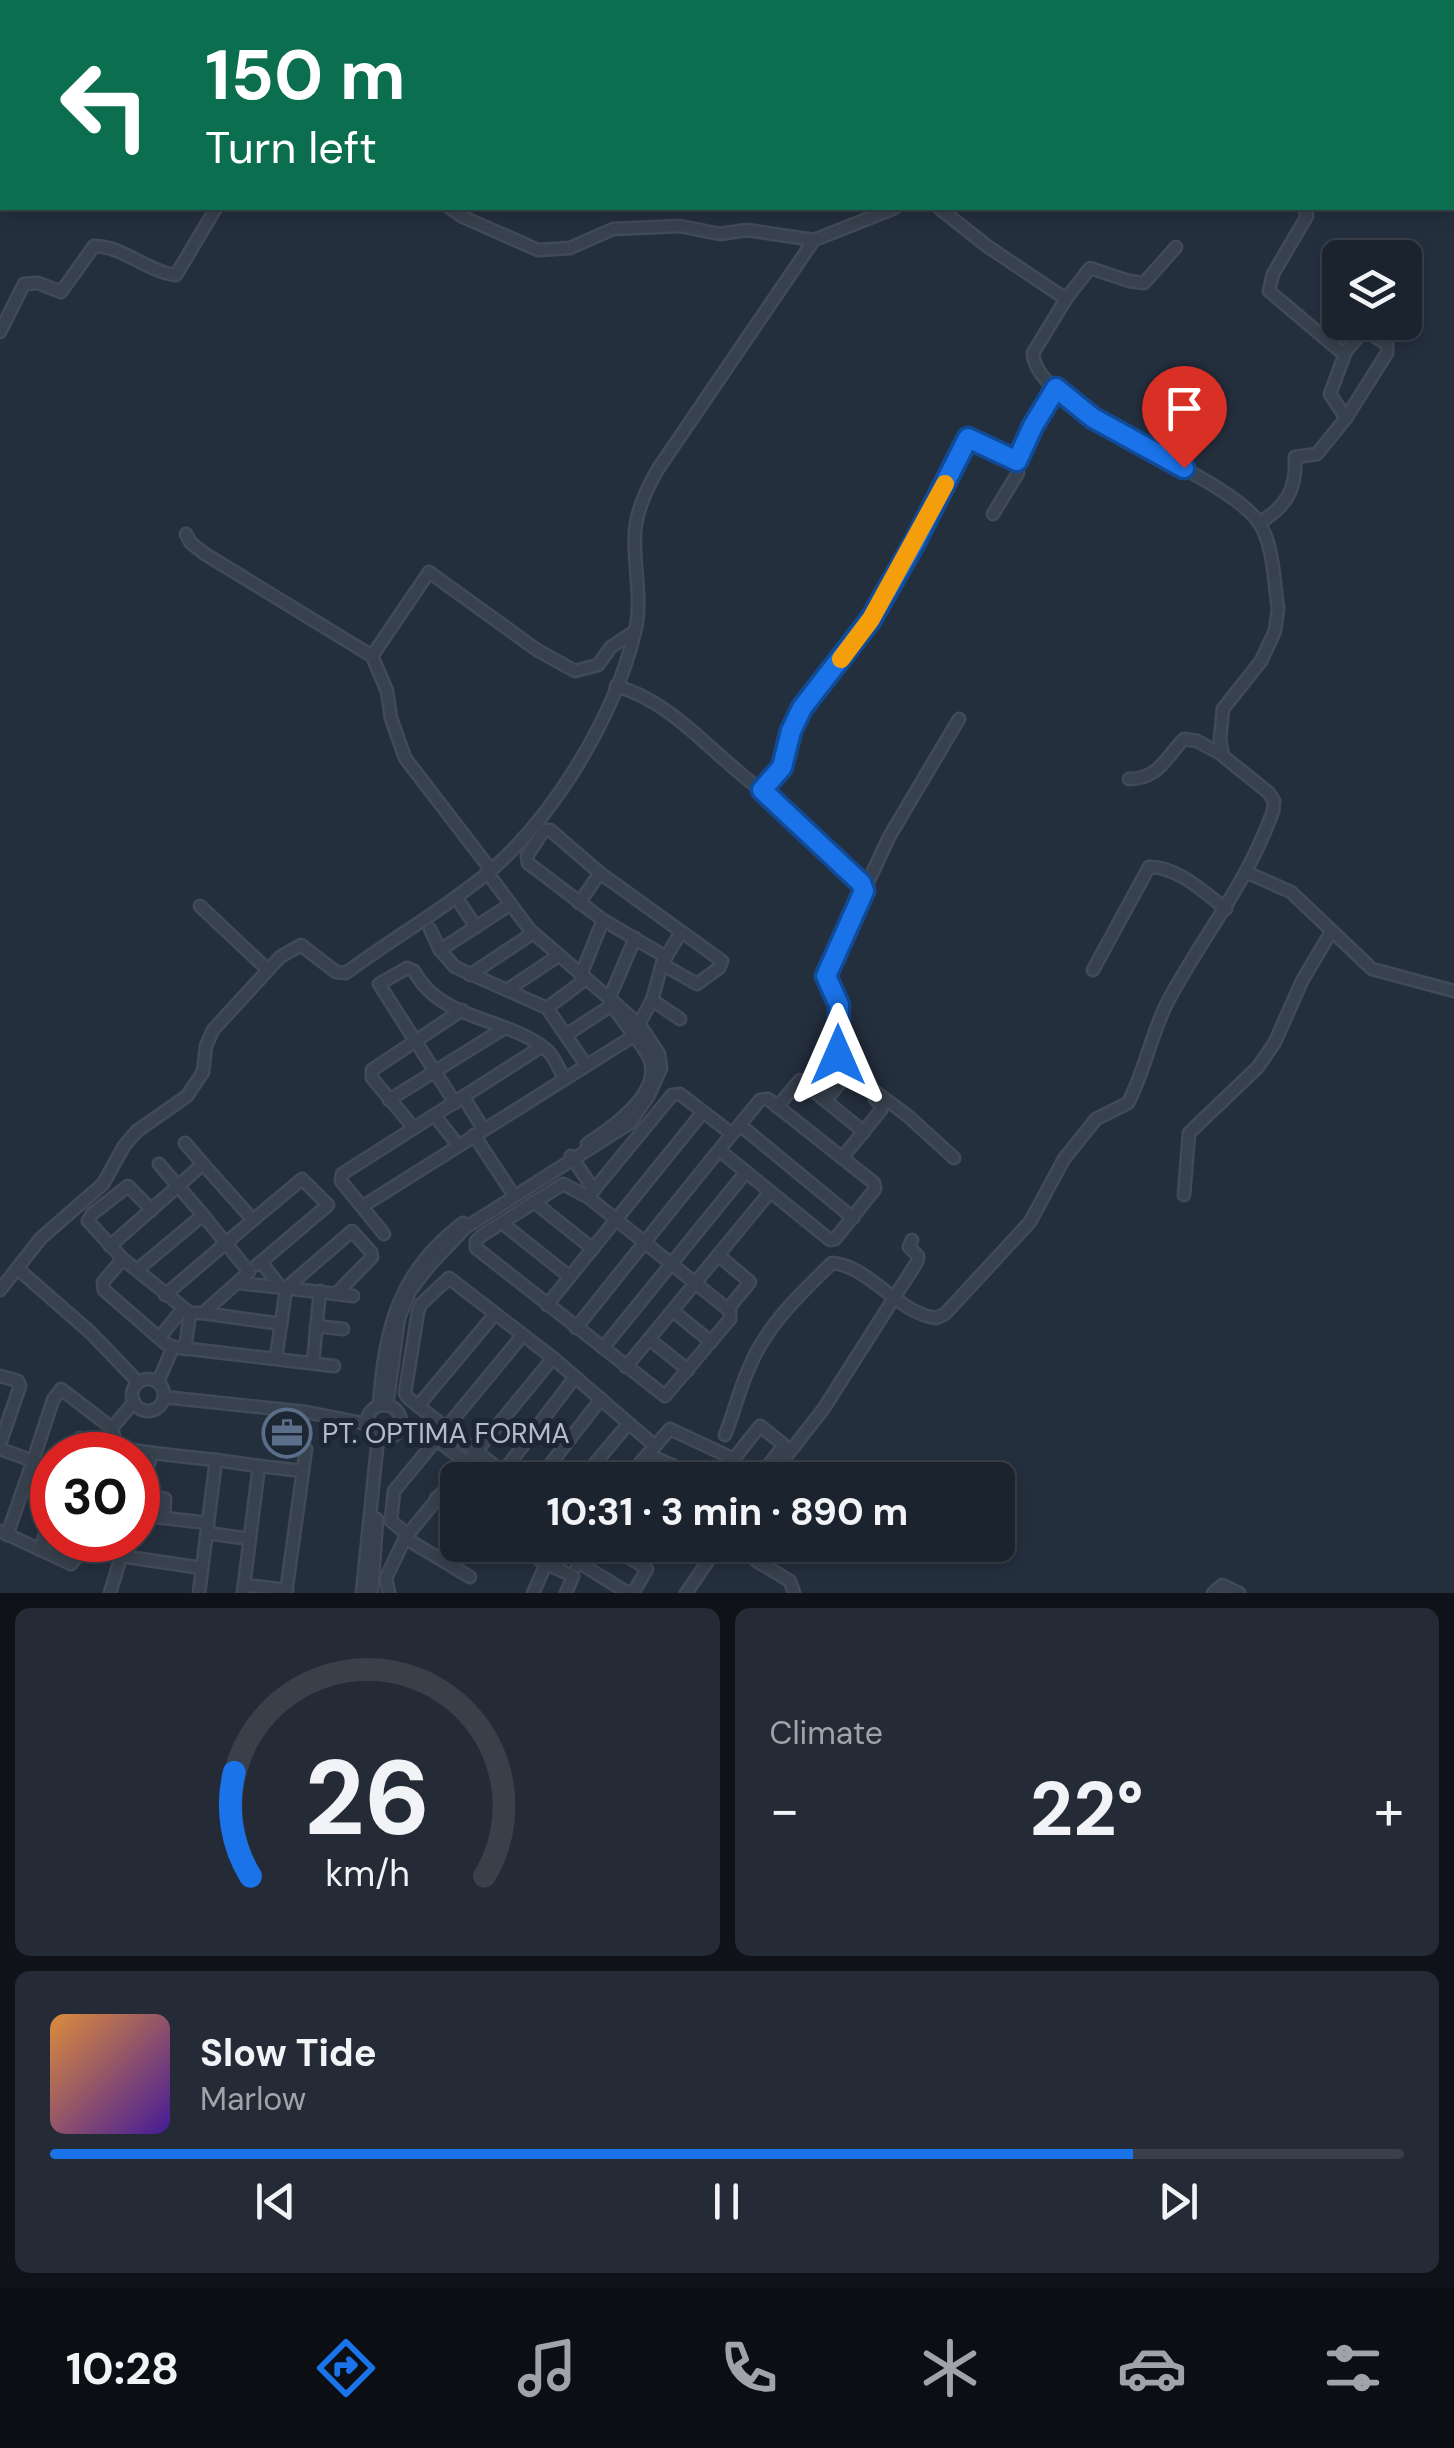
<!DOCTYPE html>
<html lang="en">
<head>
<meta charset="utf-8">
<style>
	:root { --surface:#1b232e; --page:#242b36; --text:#f1f3f6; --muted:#a0a4aa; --line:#39404a; --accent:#1a73e8 }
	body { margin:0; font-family:"DM Sans",sans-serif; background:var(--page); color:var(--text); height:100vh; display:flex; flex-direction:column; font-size:38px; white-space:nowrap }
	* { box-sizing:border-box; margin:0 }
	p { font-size:32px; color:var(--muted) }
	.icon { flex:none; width:55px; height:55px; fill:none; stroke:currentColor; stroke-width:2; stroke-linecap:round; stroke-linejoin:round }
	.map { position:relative; height:1593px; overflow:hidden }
	.side { display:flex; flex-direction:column; gap:15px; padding:15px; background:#0f1319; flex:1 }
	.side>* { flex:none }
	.hud { position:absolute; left:0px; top:0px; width:1455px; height:210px; box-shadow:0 5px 15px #0003,0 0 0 2px var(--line); background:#0b6e4f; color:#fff; overflow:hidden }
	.buttons { position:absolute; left:1322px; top:240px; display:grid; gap:20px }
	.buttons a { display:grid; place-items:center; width:100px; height:100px; border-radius:15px; background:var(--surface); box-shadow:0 5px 15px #0003,0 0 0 2px var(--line); font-size:50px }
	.speed { position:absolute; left:30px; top:1432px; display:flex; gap:20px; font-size:50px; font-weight:700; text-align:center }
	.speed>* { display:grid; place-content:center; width:130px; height:130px; border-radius:50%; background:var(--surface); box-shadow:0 5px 15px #0003,0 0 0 2px var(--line); line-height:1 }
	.speed .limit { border:15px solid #d22; background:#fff; color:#111 }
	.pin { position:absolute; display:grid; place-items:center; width:85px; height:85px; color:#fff; margin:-102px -42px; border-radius:50% 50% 50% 0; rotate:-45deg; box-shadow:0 0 10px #0007 }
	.pin .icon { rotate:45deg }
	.me { position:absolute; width:110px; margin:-55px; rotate:0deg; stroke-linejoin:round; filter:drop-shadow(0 0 8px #0008) }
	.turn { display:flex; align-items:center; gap:35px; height:210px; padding:0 40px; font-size:45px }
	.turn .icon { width:130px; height:130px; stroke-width:2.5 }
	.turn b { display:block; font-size:70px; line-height:85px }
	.big { font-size:75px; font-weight:700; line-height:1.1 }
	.side .card { flex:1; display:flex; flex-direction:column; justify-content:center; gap:15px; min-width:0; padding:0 35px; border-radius:15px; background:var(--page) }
	.side .dial { align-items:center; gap:0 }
	.dial svg { height:260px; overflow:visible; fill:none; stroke:var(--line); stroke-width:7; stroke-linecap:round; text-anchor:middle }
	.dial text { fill:var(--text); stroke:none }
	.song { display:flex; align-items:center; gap:30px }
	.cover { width:120px; height:120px; border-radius:15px; background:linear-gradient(135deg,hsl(30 70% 55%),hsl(260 70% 35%)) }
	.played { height:10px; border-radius:5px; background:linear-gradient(90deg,var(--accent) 80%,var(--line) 80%) }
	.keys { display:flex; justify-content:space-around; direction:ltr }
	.heat { display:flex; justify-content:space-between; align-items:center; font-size:55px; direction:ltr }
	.side .tiles { flex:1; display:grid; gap:15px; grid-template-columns:1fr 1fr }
	.card:last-child { grid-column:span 2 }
	.trip { position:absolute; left:440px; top:1462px; width:575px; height:100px; border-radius:15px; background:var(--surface); box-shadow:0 5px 15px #0003,0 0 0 2px var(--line); font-weight:700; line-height:100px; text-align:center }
	.dock { display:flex; height:160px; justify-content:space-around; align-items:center; background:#0b0e12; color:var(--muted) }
	.dock .icon { width:70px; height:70px }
	.dock .active { color:var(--accent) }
	.dock b { font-size:45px; color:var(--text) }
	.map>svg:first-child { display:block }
	.green { fill:#263c3f }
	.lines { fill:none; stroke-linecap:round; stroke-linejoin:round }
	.minor-casing { stroke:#414a57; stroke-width:15 }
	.minor { stroke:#38414e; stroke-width:10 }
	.route-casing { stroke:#114b97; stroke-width:25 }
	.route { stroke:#1a73e8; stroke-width:18 }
	.slow { stroke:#f59e0b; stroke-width:18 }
	.labels { text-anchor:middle; stroke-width:10; stroke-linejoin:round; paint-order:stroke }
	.poi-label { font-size:28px; fill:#b4bcc9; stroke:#1d2633; text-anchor:start }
</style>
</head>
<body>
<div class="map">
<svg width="1454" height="1593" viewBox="0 0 1454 1593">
	<rect width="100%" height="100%" fill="#242f3e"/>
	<!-- green -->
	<path class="green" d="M455 0H982L985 2H459Z"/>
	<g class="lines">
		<!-- minor casing -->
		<g class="minor-casing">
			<g id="minor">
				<path d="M24 0 25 2"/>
				<path d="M1004 0 1007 2"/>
				<path d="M235 2V0"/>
				<path d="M412 2 414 0"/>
				<path d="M1207 2 1208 0"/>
				<path d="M450 208 463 217 538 250 570 248 613 229 680 226 720 234 747 230 814 240"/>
				<path d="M939 208 987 246 1066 299 1090 268 1129 281 1144 283 1176 247"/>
				<path d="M0 332 24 284 38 283 61 292 94 246C123 246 148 272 176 275L216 208"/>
				<path d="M1346 351 1330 394 1346 418"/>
				<path d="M993 514 1018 473 1017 461"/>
				<path d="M1259 523C1286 507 1297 489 1295 457L1317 454 1346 418 1387 353V344L1364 330 1346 351H1340L1269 291 1273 274 1307 216 1304 208"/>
				<path d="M186 534 191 543 205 554 372 656 387 691 391 718 405 758 491 870"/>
				<path d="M372 656 429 572 537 650 575 671 598 665 611 647 635 631"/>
				<path d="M616 686C668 700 707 747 747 779 787 811 824 848 861 883L864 891 862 899 826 976 837 998 840 1013 838 1064 908 1116 954 1158"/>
				<path d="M1129 779C1159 779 1166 757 1184 739L1197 741 1221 754"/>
				<path d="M762 790 782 767 791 731 802 708 871 619 915 543 966 439 1017 461 1033 426 1057 389"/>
				<path d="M1248 873 1291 892 1372 969 1454 991"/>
				<path d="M864 891 889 837 959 719"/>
				<path d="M460 903 476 927"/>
				<path d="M579 903 600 873"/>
				<path d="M200 906 268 970"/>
				<path d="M430 929 440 950 455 967 547 1008 586 1065"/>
				<path d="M440 950 511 904"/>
				<path d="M662 964 697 984 719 968 722 961 600 873 550 830H544L527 856 528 863 603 920 666 957"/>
				<path d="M1093 970 1149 867C1177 866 1205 893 1226 909"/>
				<path d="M470 975 533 933"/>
				<path d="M581 975 603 920"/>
				<path d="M507 990 558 956"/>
				<path d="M609 999 635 938"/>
				<path d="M652 1000 680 1019"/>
				<path d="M547 1008 586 979"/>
				<path d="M566 1035 615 1003"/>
				<path d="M464 1098 484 1130"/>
				<path d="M389 1100 503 1029"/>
				<path d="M826 1100 844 1078 854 1082"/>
				<path d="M455 1103 379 984 407 968 414 971C442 1023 508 1016 548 1051 555 1058 559 1069 564 1078"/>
				<path d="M777 1107 800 1080 864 1132"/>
				<path d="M435 1116 458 1145"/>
				<path d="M740 1125 853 1218"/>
				<path d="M414 1128 372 1078V1070L462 1010"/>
				<path d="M474 1135 511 1191"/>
				<path d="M185 1143 203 1164"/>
				<path d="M587 1144C610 1129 664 1093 649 1058 644 1046 621 1020 612 1005"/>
				<path d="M571 1156 594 1190"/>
				<path d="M842 1158 881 1110V1105L875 1099"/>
				<path d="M563 1184 588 1197 730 1311V1319L665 1396 476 1248V1241L481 1236Z"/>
				<path d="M1184 1195 1189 1133 1258 1067 1275 1042 1302 981 1331 932"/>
				<path d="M588 1197 672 1095 680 1094 732 1134"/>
				<path d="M534 1202 593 1249"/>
				<path d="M363 1206 632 1037 652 1000 662 964 681 932"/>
				<path d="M152 1210 128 1186 92 1214 88 1221 123 1259 190 1313 185 1349"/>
				<path d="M253 1220 302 1179 328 1205 261 1262"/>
				<path d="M502 1223 570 1277"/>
				<path d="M384 1234 341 1181 342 1174 541 1047"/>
				<path d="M110 1246 203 1164 253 1220 165 1295"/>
				<path d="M718 1255 750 1282 728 1309"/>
				<path d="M123 1259 103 1282 104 1290 165 1343 173 1347"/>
				<path d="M257 1265 261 1262 279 1285"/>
				<path d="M18 1269 91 1333 138 1382"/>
				<path d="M137 1270 203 1215 159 1164"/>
				<path d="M238 1283 286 1288 281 1324"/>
				<path d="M286 1288 352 1231 371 1252 372 1257 337 1293"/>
				<path d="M286 1288 353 1296"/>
				<path d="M0 1290 41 1238 103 1184 124 1146 137 1131 187 1096 203 1072 206 1046 213 1030 280 957 301 945 336 972 346 973C393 938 445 909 490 871 556 814 614 717 635 632 643 599 633 567 635 533 636 511 647 488 658 469L814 240 895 208"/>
				<path d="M547 1305 703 1112"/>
				<path d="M673 1311 711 1342"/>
				<path d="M190 1313H203L249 1272 203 1215"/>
				<path d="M203 1313 281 1324 276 1357"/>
				<path d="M316 1326 343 1329"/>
				<path d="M576 1328C637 1252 698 1175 760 1100L768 1099 874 1183 875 1189 835 1239 830 1240 719 1150"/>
				<path d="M159 1338 182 1310"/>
				<path d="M649 1339 688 1370"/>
				<path d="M603 1348 746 1172"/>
				<path d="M313 1362 320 1291"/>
				<path d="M626 1367 770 1192"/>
				<path d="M0 1376 18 1381 20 1386 0 1444"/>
				<circle cx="148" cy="1395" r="16"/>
				<path d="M158 1382 173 1347 334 1366"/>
				<path d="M164 1397 306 1412 367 1424"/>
				<path d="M379 1405C385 1328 398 1272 463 1223"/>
				<path d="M387 1405 399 1318 410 1291 429 1266 465 1228 630 1123 649 1095 661 1068 659 1054 640 1025 530 930 492 879"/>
				<circle cx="384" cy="1422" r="17"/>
				<path d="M418 1406 495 1314"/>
				<path d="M400 1425 428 1433 466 1462"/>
				<path d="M725 1435C734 1413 739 1390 749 1368 766 1326 800 1294 832 1263 870 1266 897 1313 936 1318L945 1314 1030 1222 1064 1159 1096 1119 1128 1103C1145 1071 1151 1034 1168 1001 1204 934 1247 884 1273 811L1274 801 1269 793 1223 756 1220 739 1223 709 1261 661 1275 631 1278 609C1274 583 1274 542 1257 520 1220 471 1034 410 1033 353L1066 299"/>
				<path d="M110 1447 114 1437 112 1428 134 1402"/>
				<path d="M75 1448 80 1438 110 1447 108 1455"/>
				<path d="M0 1449 33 1461 7 1535"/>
				<path d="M133 1450 152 1453"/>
				<path d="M654 1457 705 1480"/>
				<path d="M216 1460 259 1466 243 1593"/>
				<path d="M259 1466 303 1471"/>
				<path d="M52 1467 33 1461 53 1400 61 1389 112 1428"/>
				<path d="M503 1472 575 1377"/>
				<path d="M513 1480 408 1398 405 1393 418 1312 421 1304 449 1278 553 1358 655 1446"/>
				<path d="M538 1480 601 1399"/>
				<path d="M581 1480 628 1424"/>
				<path d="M625 1480 670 1429 734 1459"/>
				<path d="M717 1480 760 1426 784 1445 757 1480"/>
				<path d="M768 1480 824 1408 917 1262 918 1256 909 1247 912 1240"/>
				<path d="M140 1492 165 1499 164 1518"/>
				<path d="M436 1498 458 1510"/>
				<path d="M138 1501 152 1453 216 1460 199 1593"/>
				<path d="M138 1515 208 1523"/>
				<path d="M0 1531 71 1564 76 1558 82 1540"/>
				<path d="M207 1533 250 1539"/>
				<path d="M408 1535 391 1521 394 1491 522 1336"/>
				<path d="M405 1538 470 1577"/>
				<path d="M518 1545 546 1564 573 1576 566 1593"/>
				<path d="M609 1545 647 1569 633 1593"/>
				<path d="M740 1545 758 1562 790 1581 794 1593"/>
				<path d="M40 1550 52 1513"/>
				<path d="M121 1556 202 1568"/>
				<path d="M578 1562 628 1593"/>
				<path d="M577 1566 589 1545"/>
				<path d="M555 1568 571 1545"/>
				<path d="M244 1585 287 1590"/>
				<path d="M110 1593 126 1540"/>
				<path d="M286 1593 306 1449"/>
				<path d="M362 1593 378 1438"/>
				<path d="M372 1593 377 1519"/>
				<path d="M389 1593 386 1578 405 1538 553 1358"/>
				<path d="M533 1593 546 1564"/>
				<path d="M686 1593 719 1545"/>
				<path d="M1213 1593 1222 1585 1239 1593"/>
			</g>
		</g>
		<!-- minor -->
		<use href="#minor" class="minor"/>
	</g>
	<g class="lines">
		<!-- route casing -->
		<g class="route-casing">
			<path id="route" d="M838 1055 839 1005 826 976 864 891 861 883 762 790 782 767 791 731 802 708 871 619 915 542 968 438 1017 461 1033 426 1056 388 1093 418 1184 468"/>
		</g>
		<!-- route -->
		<use href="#route" class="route"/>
		<!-- slow -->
		<path class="slow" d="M841 659 871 619 945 484"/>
	</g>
	<!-- icons -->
	<defs>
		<g id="office-ring" transform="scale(2.5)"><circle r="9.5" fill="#1d2633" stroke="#5c6f8a" stroke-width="1.5"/><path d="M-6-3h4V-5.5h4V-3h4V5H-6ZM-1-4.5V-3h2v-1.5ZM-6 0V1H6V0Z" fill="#5c6f8a"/></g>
	</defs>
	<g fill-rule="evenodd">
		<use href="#office-ring" x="287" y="1433"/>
	</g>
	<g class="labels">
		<!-- poi labels -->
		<g class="poi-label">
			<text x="322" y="1443">PT. OPTIMA FORMA</text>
		</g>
	</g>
</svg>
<div class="buttons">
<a><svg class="icon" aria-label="layers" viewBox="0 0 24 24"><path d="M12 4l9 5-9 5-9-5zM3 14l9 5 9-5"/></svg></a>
</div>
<div class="speed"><div class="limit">30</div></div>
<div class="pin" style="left:1184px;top:468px;background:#d93025"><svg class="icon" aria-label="arrive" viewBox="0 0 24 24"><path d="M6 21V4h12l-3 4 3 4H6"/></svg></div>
<svg class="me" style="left:838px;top:1055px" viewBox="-20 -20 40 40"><path d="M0-17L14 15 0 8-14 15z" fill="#1a73e8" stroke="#fff" stroke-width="4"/></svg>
<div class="trip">10:31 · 3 min · 890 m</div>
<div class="hud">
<div class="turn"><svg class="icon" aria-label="left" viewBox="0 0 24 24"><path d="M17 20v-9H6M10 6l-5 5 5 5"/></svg><div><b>150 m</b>Turn left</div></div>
</div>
</div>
<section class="side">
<div class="tiles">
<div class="card dial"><svg viewBox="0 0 100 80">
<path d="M14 69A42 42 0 1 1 86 69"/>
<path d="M14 69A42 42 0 0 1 9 37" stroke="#1a73e8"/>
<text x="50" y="56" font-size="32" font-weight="700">26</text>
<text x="50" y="72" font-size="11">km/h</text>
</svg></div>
<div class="card"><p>Climate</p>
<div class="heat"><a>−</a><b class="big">22°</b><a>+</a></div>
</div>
<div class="card">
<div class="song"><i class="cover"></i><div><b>Slow Tide</b><p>Marlow</p></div></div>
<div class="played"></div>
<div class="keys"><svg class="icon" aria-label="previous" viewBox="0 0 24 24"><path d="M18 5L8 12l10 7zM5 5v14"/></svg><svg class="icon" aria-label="pause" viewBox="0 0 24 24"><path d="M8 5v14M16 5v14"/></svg><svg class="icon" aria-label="next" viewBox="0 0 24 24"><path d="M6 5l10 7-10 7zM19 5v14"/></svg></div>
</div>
</div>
</section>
<nav class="dock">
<b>10:28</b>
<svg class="icon active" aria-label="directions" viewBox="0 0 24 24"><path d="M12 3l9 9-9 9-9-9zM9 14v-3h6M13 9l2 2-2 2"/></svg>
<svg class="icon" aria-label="music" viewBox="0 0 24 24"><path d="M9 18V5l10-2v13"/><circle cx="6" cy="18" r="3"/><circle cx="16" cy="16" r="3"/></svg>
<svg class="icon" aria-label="phone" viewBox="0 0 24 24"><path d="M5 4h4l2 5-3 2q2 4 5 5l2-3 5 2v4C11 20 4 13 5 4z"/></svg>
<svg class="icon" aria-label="climate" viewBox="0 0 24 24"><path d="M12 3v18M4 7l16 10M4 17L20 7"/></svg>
<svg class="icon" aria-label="car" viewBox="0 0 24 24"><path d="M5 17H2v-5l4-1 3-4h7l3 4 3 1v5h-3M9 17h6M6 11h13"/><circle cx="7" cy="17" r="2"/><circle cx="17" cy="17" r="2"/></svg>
<svg class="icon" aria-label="filters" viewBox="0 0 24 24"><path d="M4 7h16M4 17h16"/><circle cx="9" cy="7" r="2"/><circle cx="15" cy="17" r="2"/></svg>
</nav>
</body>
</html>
